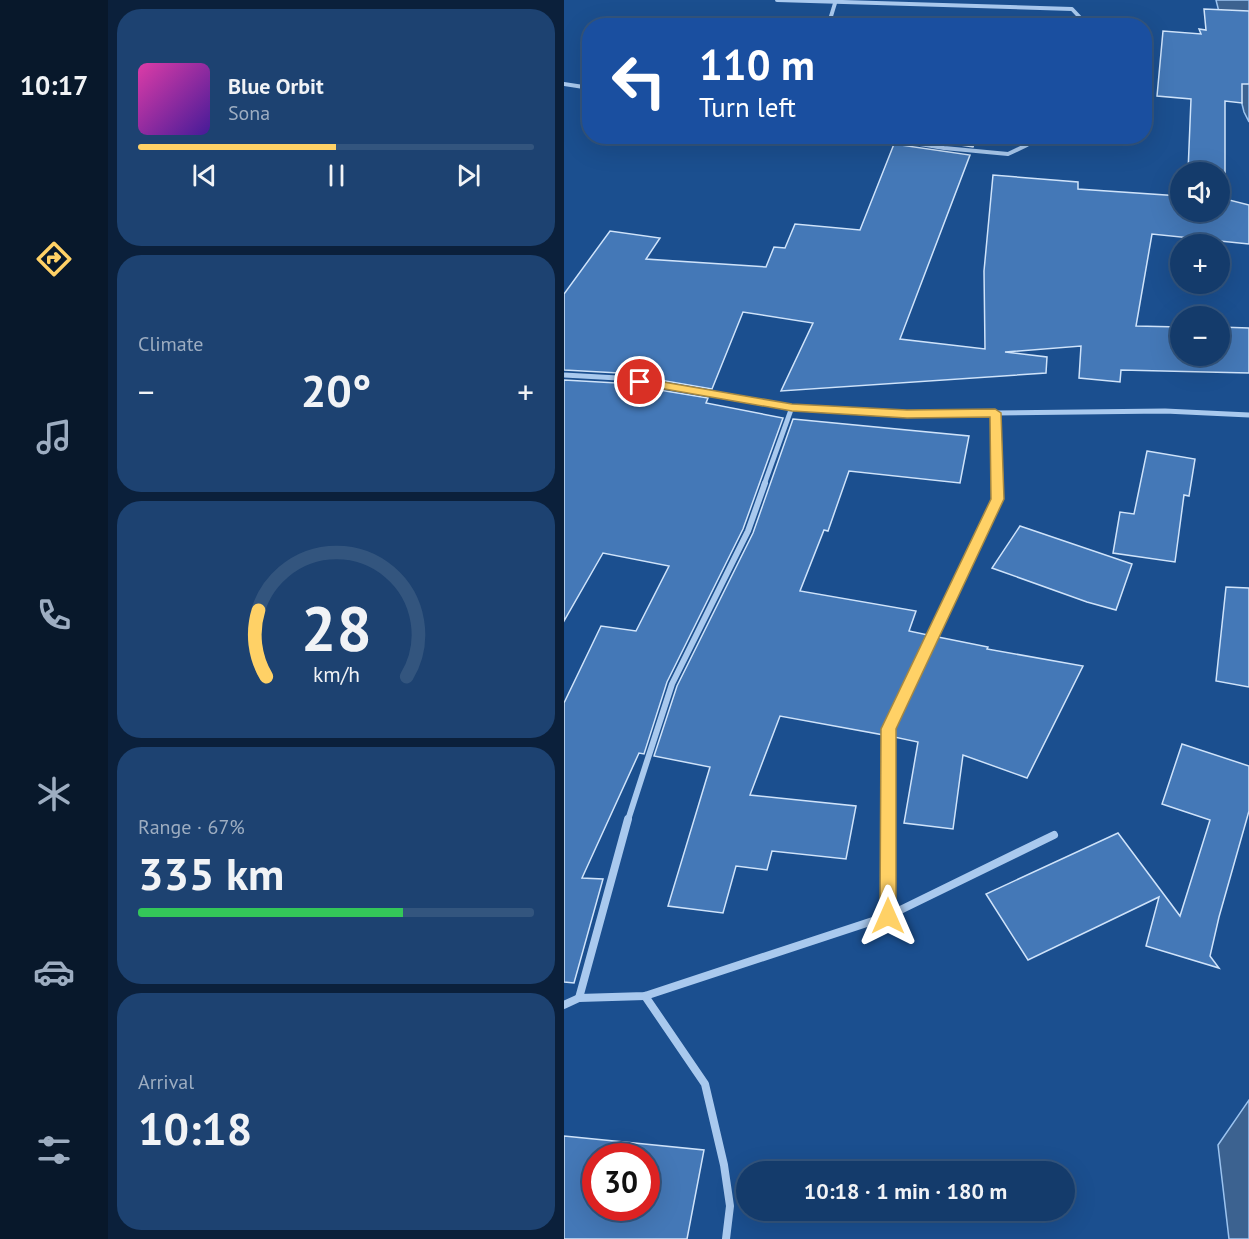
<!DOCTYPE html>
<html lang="en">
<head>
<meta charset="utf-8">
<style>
	:root { --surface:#143b6b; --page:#1d4271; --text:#f1f3f6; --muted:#9dadc1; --line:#33557e; --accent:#ffd166 }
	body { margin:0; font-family:"PT Sans",sans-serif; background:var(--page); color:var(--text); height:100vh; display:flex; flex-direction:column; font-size:22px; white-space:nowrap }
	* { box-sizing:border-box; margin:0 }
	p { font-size:20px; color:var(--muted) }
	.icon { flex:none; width:33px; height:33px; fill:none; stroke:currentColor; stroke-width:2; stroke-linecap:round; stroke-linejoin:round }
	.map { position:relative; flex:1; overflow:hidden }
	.drawer { display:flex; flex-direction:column; gap:9px; padding:9px; background:#0b203b; width:456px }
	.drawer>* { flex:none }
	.hud { position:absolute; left:18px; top:18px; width:570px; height:126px; border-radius:24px; box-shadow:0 6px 24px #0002,0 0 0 2px var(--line); background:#1a4fa0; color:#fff; overflow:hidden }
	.tools { position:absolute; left:606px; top:162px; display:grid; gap:12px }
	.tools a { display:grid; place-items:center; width:60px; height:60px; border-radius:50%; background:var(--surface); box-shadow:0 6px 24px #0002,0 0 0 2px var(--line); font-size:30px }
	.speed { position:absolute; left:18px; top:1143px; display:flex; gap:12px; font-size:30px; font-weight:700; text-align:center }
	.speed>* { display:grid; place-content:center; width:78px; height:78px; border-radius:50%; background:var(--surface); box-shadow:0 6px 24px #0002,0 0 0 2px var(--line); line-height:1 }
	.speed .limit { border:9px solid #d22; background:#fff; color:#111 }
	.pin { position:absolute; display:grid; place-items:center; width:51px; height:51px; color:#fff; margin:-26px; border:3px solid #fff; border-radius:50%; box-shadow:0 2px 6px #0007 }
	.me { position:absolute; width:66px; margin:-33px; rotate:0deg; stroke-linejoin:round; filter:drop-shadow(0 0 4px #0008) }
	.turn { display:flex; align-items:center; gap:21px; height:126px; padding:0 18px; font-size:27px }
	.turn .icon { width:78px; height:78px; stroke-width:2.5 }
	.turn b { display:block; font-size:42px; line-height:51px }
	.big { font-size:45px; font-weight:700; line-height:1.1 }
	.drawer .tile { flex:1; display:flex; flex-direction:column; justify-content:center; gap:9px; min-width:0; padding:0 21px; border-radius:24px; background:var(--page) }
	.drawer .dial { align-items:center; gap:0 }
	.dial svg { height:156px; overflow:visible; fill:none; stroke:var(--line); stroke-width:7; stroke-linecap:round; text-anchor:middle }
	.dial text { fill:var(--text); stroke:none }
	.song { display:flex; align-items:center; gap:18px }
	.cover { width:72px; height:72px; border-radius:9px; background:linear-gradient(135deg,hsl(320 70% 55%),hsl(260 70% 35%)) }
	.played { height:6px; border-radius:3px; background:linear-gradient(90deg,var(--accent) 50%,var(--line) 50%) }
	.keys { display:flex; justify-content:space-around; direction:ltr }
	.heat { display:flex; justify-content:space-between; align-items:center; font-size:33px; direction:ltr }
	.charge { height:9px; border-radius:4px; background:linear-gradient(90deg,#34c759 67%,var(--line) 0) }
	.trip { position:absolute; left:172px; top:1161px; width:339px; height:60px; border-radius:30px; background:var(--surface); box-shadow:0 6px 24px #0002,0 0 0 2px var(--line); font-weight:700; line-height:60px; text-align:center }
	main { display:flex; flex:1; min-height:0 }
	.menu { display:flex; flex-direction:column; width:108px; justify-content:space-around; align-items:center; background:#08182b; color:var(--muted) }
	.menu .icon { width:42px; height:42px }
	.menu .selected { color:var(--accent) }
	.menu b { font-size:27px; color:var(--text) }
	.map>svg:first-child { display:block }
	.water { fill:#3c6290; stroke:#9cc4f0; stroke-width:1.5 }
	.building { fill:#4478b7; stroke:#cfe3fa; stroke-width:1.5; fill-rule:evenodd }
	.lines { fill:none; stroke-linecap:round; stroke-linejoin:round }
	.street-far3 { stroke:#a9c9ee; stroke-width:4 }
	.street-far2 { stroke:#a9c9ee; stroke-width:5 }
	.street-far1 { stroke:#a9c9ee; stroke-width:6 }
	.street { stroke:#a9c9ee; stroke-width:8 }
	.route { fill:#ffd166; stroke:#a68842; stroke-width:1.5 }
</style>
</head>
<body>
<main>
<nav class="menu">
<b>10:17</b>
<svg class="icon selected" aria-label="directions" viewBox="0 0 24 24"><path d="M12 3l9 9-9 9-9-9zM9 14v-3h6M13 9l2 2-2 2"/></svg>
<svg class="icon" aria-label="music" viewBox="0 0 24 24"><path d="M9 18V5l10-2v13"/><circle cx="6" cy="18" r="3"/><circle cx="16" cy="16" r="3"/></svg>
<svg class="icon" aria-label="phone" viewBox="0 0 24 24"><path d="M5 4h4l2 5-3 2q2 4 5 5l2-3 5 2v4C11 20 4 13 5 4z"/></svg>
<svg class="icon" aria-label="climate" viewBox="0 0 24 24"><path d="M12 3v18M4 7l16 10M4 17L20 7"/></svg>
<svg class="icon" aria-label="car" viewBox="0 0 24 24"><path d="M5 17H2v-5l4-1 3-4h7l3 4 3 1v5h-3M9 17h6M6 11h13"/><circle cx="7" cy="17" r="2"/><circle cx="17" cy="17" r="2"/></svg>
<svg class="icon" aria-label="filters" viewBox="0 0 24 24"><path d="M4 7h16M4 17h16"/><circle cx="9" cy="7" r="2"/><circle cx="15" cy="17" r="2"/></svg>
</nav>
<section class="drawer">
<div class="tile">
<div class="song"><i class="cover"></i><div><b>Blue Orbit</b><p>Sona</p></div></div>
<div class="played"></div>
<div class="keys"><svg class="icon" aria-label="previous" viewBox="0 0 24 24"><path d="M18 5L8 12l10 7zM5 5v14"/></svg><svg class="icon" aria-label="pause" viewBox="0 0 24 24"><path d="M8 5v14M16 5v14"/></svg><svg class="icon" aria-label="next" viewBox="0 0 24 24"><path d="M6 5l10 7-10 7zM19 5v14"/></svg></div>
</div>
<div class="tile"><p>Climate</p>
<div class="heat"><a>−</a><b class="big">20°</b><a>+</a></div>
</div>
<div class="tile dial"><svg viewBox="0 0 100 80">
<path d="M14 69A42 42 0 1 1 86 69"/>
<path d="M14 69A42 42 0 0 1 10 35" stroke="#ffd166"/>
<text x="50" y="56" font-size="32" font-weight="700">28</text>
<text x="50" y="72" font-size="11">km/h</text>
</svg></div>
<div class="tile"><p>Range · 67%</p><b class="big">335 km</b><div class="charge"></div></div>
<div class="tile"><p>Arrival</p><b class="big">10:18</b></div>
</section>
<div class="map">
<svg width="685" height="1239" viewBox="0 0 685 1239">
	<rect width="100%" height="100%" fill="#1b4f8f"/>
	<!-- water -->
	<g class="water">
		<path d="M652 0H685V122L680 112Z"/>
		<path d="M685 1100V1239H665L654 1145Z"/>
	</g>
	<!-- building -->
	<g class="building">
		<path d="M640 9 685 11V84H678V103L661 101V199L685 205V244L588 234 572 326 616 327V356H656V327L685 328V373L557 370 556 382 515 378 517 346 441 352 483 357 482 373 217 391 249 323 179 312 148 389 55 373 0 370V294L46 231 96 238 82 259 202 267 210 247 221 248 231 224 296 230 330 144 406 155 336 339 421 349 420 271 429 175 514 182V189L616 196V212H656V172H624L627 99 593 96 599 31 637 34 635 29 642 30Z"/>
		<path d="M336 136H413L409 147Z"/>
		<path d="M0 380 53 383 144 398 142 403 219 418 179 529 103 682 80 754 75 753 18 878 39 879 10 983 0 982V703L37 626 72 631 105 566 39 553 0 621Z"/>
		<path d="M229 419 405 436 396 483 285 471 264 531 260 530 236 591 352 611 345 631 364 635 320 727V735L216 716 186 795 292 806 282 859 208 851 203 870 172 866 159 913 104 906 146 767 90 756 113 686 189 533Z"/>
		<path d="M583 451 631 459 625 496 620 495 611 562 549 553 556 512 570 514Z"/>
		<path d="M456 526 568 564 552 610 523 602 428 568Z"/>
		<path d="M662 587 685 588V687L652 681Z"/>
		<path d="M374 637 424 647 423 649 519 666 463 778 399 755 389 829 340 823 354 742 330 737V730Z"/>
		<path d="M618 744 685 766V811L655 917 646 956 655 968 582 946 595 897 464 960 422 894 554 833 616 916 646 820 598 804Z"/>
		<path d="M0 1136 140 1150 123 1239H0ZM32 1156H82V1208H32Z"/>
	</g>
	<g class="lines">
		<!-- street-far3 -->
		<g class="street-far3">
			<path d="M213 0 508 9 524 26"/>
			<path d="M264 26 272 0"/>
			<path d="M0 84 26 88"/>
			<path d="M308 136 380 148 444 154 463 145 470 136"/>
		</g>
		<!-- street-far2 -->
		<g class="street-far2">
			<path d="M0 375 54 378 228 407 343 414 431 413 433 485"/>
			<path d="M431 413 601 411 685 415"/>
			<path d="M200 485 228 407"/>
		</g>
		<!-- street-far1 -->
		<g class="street-far1">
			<path d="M64 820 108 684 184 531 201 483"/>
			<path d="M325 820V729L434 499 433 483"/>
		</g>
		<!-- street -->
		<g class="street">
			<path d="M324 916 325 819"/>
			<path d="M81 996 141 1084 160 1165 166 1206 162 1239"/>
			<path d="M15 998 64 819"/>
			<path d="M0 1005 15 998 81 996 324 916 490 835"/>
		</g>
	</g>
	<!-- route -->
	<path class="route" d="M76 378 228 404 343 410 431 409 437 413 440 499 332 729V916L329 921 324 923 318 921 316 916 317 729 427 499 426 417 343 418 228 411 72 384 70 382Z"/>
</svg>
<div class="tools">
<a><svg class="icon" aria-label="sound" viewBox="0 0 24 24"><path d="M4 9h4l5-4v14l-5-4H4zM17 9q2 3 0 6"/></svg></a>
<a>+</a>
<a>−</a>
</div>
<div class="speed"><div class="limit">30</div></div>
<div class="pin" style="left:76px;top:382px;background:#d93025"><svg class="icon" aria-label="arrive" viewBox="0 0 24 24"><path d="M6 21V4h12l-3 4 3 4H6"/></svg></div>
<svg class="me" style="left:324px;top:916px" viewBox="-20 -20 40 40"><path d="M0-17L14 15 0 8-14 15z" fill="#ffd166" stroke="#fff" stroke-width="4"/></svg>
<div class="trip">10:18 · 1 min · 180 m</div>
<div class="hud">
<div class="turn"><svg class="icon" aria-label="left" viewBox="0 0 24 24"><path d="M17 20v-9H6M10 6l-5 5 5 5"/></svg><div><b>110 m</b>Turn left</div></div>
</div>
</div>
</main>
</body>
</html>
